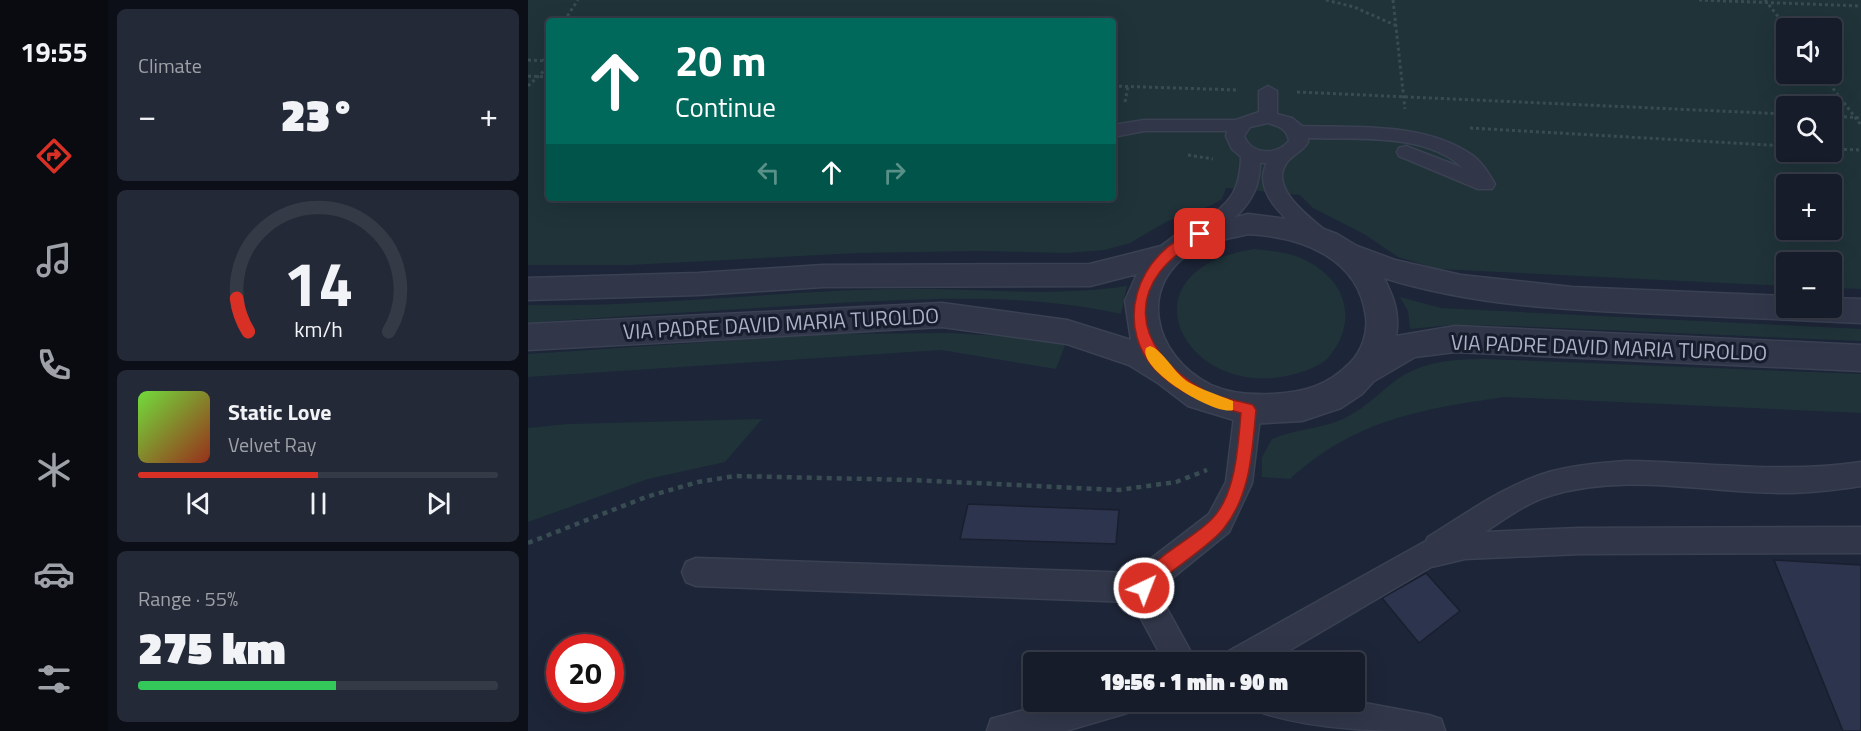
<!DOCTYPE html>
<html lang="en">
<head>
<meta charset="utf-8">
<style>
	:root { --surface:#161c2a; --page:#232936; --text:#f1f3f6; --muted:#9ea1a8; --line:#353a47; --accent:#d93025 }
	body { margin:0; font-family:"Titillium Web",sans-serif; background:var(--page); color:var(--text); height:100vh; display:flex; flex-direction:column; font-size:22px; white-space:nowrap }
	* { box-sizing:border-box; margin:0 }
	p { font-size:20px; color:var(--muted) }
	.icon { flex:none; width:33px; height:33px; fill:none; stroke:currentColor; stroke-width:2; stroke-linecap:round; stroke-linejoin:round }
	.map { position:relative; flex:1; overflow:hidden }
	.details { display:flex; flex-direction:column; gap:9px; padding:9px; background:#0c0f17; width:420px }
	.details>* { flex:none }
	.guide { position:absolute; left:18px; top:18px; width:570px; height:183px; border-radius:6px; box-shadow:0 6px 24px #0002,0 0 0 2px var(--line); background:#00695c; color:#fff; overflow:hidden }
	.buttons { position:absolute; left:1248px; top:18px; display:grid; gap:12px }
	.buttons a { display:grid; place-items:center; width:66px; height:66px; border-radius:6px; background:var(--surface); box-shadow:0 6px 24px #0002,0 0 0 2px var(--line); font-size:30px }
	.speed { position:absolute; left:18px; top:634px; display:flex; gap:12px; font-size:30px; font-weight:700; text-align:center }
	.speed>* { display:grid; place-content:center; width:78px; height:78px; border-radius:50%; background:var(--surface); box-shadow:0 6px 24px #0002,0 0 0 2px var(--line); line-height:1 }
	.speed .limit { border:9px solid #d22; background:#fff; color:#111 }
	.pin { position:absolute; display:grid; place-items:center; width:51px; height:51px; color:#fff; margin:-26px; border-radius:12px; box-shadow:0 3px 9px #0006 }
	.me { position:absolute; width:66px; margin:-33px; rotate:43deg; stroke-linejoin:round; filter:drop-shadow(0 0 4px #0008) }
	.turn { display:flex; align-items:center; gap:21px; height:126px; padding:0 30px; font-size:27px }
	.turn .icon { width:78px; height:78px; stroke-width:2.5 }
	.turn b { display:block; font-size:42px; line-height:51px }
	.lanes { display:flex; align-items:center; height:57px; padding:0 30px; background:#0003; justify-content:center; gap:30px; direction:ltr }
	.lanes .off { opacity:.35 }
	.big { font-size:45px; font-weight:800; line-height:1.1 }
	.details .card { flex:1; display:flex; flex-direction:column; justify-content:center; gap:9px; min-width:0; padding:0 21px; border-radius:9px; background:var(--page) }
	.details .dial { align-items:center; gap:0 }
	.dial svg { height:156px; overflow:visible; fill:none; stroke:var(--line); stroke-width:7; stroke-linecap:round; text-anchor:middle }
	.dial text { fill:var(--text); stroke:none }
	.song { display:flex; align-items:center; gap:18px }
	.cover { width:72px; height:72px; border-radius:9px; background:linear-gradient(135deg,hsl(100 70% 55%),hsl(10 70% 35%)) }
	.played { height:6px; border-radius:3px; background:linear-gradient(90deg,var(--accent) 50%,var(--line) 50%) }
	.keys { display:flex; justify-content:space-around; direction:ltr }
	.heat { display:flex; justify-content:space-between; align-items:center; font-size:33px; direction:ltr }
	.charge { height:9px; border-radius:4px; background:linear-gradient(90deg,#34c759 55%,var(--line) 0) }
	.trip { position:absolute; left:495px; top:652px; width:342px; height:60px; border-radius:6px; background:var(--surface); box-shadow:0 6px 24px #0002,0 0 0 2px var(--line); font-weight:800; line-height:60px; text-align:center }
	main { display:flex; flex:1; min-height:0 }
	.tabs { display:flex; flex-direction:column; width:108px; justify-content:space-around; align-items:center; background:#090b11; color:var(--muted) }
	.tabs .icon { width:42px; height:42px }
	.tabs .active { color:var(--accent) }
	.tabs b { font-size:27px; color:var(--text) }
	.map>svg:first-child { display:block }
	.green { fill:#1f3339; fill-rule:evenodd }
	.building { fill:#2c354d; stroke:#191f2f; stroke-width:1.5 }
	.lines { fill:none; stroke-linecap:round; stroke-linejoin:round }
	.service-casing { stroke:#3a4152; stroke-width:3 }
	.tertiary-casing { stroke:#3a4152; stroke-width:3 }
	.path-far1 { stroke:#384c52; stroke-width:3; stroke-dasharray:3 3; stroke-linecap:butt }
	.path { stroke:#384c52; stroke-width:4.5; stroke-dasharray:5 5; stroke-linecap:butt }
	.service { fill:#313749; fill-rule:evenodd }
	.tertiary { fill:#313749; fill-rule:evenodd }
	.route { fill:#d93025; stroke:#8d1f18; stroke-width:1.5 }
	.slow { fill:#f59e0b }
	.labels { text-anchor:middle; stroke-width:6; stroke-linejoin:round; paint-order:stroke }
	.street-label { font-size:21px; fill:#aab1c6; stroke:#171d2d }
</style>
</head>
<body>
<main>
<nav class="tabs">
<b>19:55</b>
<svg class="icon active" aria-label="directions" viewBox="0 0 24 24"><path d="M12 3l9 9-9 9-9-9zM9 14v-3h6M13 9l2 2-2 2"/></svg>
<svg class="icon" aria-label="music" viewBox="0 0 24 24"><path d="M9 18V5l10-2v13"/><circle cx="6" cy="18" r="3"/><circle cx="16" cy="16" r="3"/></svg>
<svg class="icon" aria-label="phone" viewBox="0 0 24 24"><path d="M5 4h4l2 5-3 2q2 4 5 5l2-3 5 2v4C11 20 4 13 5 4z"/></svg>
<svg class="icon" aria-label="climate" viewBox="0 0 24 24"><path d="M12 3v18M4 7l16 10M4 17L20 7"/></svg>
<svg class="icon" aria-label="car" viewBox="0 0 24 24"><path d="M5 17H2v-5l4-1 3-4h7l3 4 3 1v5h-3M9 17h6M6 11h13"/><circle cx="7" cy="17" r="2"/><circle cx="17" cy="17" r="2"/></svg>
<svg class="icon" aria-label="filters" viewBox="0 0 24 24"><path d="M4 7h16M4 17h16"/><circle cx="9" cy="7" r="2"/><circle cx="15" cy="17" r="2"/></svg>
</nav>
<section class="details">
<div class="card"><p>Climate</p>
<div class="heat"><a>−</a><b class="big">23°</b><a>+</a></div>
</div>
<div class="card dial"><svg viewBox="0 0 100 80">
<path d="M14 69A42 42 0 1 1 86 69"/>
<path d="M14 69A42 42 0 0 1 8 52" stroke="#d93025"/>
<text x="50" y="56" font-size="32" font-weight="700">14</text>
<text x="50" y="72" font-size="11">km/h</text>
</svg></div>
<div class="card">
<div class="song"><i class="cover"></i><div><b>Static Love</b><p>Velvet Ray</p></div></div>
<div class="played"></div>
<div class="keys"><svg class="icon" aria-label="previous" viewBox="0 0 24 24"><path d="M18 5L8 12l10 7zM5 5v14"/></svg><svg class="icon" aria-label="pause" viewBox="0 0 24 24"><path d="M8 5v14M16 5v14"/></svg><svg class="icon" aria-label="next" viewBox="0 0 24 24"><path d="M6 5l10 7-10 7zM19 5v14"/></svg></div>
</div>
<div class="card"><p>Range · 55%</p><b class="big">275 km</b><div class="charge"></div></div>
</section>
<div class="map">
<svg width="1333" height="731" viewBox="0 0 1333 731">
	<rect width="100%" height="100%" fill="#1d2538"/>
	<!-- green -->
	<g class="green">
		<path d="M0 0H1333V289L1304 288V262H1258V286L910 269 870 257 836 234 785 208 772 195 698 188 694 199 684 205 638 222 602 243 577 250 539 253 451 251 329 253 102 265H0ZM21 21H585V198H21ZM1258 28H1304V74H1258ZM1258 106H1304V152H1258ZM1258 184H1304V230H1258Z"/>
		<path d="M726 249C744 251 763 252 779 261 820 282 830 323 800 358 791 367 775 372 763 375 656 401 589 270 726 249Z"/>
		<path d="M599 286 593 314C496 292 393 299 294 304 196 310 98 316 0 323V305C120 307 239 292 359 289 439 287 520 298 599 286Z"/>
		<path d="M872 297 913 308 1333 329V341L984 326 924 325 882 329 880 311Z"/>
		<path d="M422 333 491 337 538 343 528 369 413 350 0 377V354L298 334Z"/>
		<path d="M959 359 1333 374V413L977 397C892 409 827 420 762 479L734 477V457L744 439C767 429 793 429 815 419 834 410 847 397 863 384 891 361 925 359 959 359Z"/>
		<path d="M234 419 197 462 120 479 0 522V428L40 424Z"/>
	</g>
	<!-- building -->
	<g class="building">
		<path d="M440 504 591 510 588 544 432 539Z"/>
		<path d="M1246 560 1333 565V731H1315Z"/>
		<path d="M898 573 932 611 891 643 854 598Z"/>
	</g>
	<g class="lines">
		<!-- service casing -->
		<g class="service-casing">
			<g id="service">
				<path d="M740 86 749 91V114L764 118 774 126C829 128 896 122 944 155 954 162 961 174 967 184L964 189H950L871 156 869 152 871 148 878 146 935 168C897 132 828 140 780 138V142C775 151 766 154 760 161 738 187 783 218 799 232L802 237 799 242 792 244 785 242C765 225 722 194 739 163H732C732 201 708 218 679 239L672 241 665 239 662 234 665 229C696 206 712 199 713 157L704 149 698 136 699 131H616L585 137V125L616 120H708L731 112V91ZM740 123C751 126 759 129 761 141 748 156 724 155 716 136L722 127Z"/>
				<path d="M720 398 729 402 733 409 724 483 701 532 632 588V596L669 663H637L604 602 168 586 158 582 154 572 158 562 168 558 609 573 612 567 681 514 698 482 707 409 711 402Z"/>
				<path d="M1098 461C1177 462 1254 474 1333 462V486C1307 490 1282 493 1256 493 1178 493 1098 472 1021 496 998 503 977 519 957 532L1051 528 1333 527V553L1051 554 937 559 903 567 740 663H695L699 652 898 541 900 537C939 513 977 485 1021 472 1046 465 1072 463 1098 461Z"/>
				<path d="M826 701 901 715 913 719 917 731C857 731 791 731 735 713L730 702Z"/>
				<path d="M525 702H604L599 713 538 731H459L463 719Z"/>
			</g>
		</g>
		<!-- tertiary casing -->
		<g class="tertiary-casing">
			<path id="tertiary" d="M720 214 774 221 809 234 829 246 867 260 933 275 1044 287 1258 296V308H1304V298L1333 299V323C1266 320 1199 317 1132 314 1039 310 946 306 856 278 866 298 872 314 868 336L927 326 1333 345V371L927 352 887 357 846 381 834 394 813 408 774 421 719 424 660 406 630 383 601 365 539 344 414 327 0 350V324L414 303 539 320 603 340 597 301 609 274 562 286 295 287 170 295 0 300V278L170 273 295 265 562 264 633 246 652 232ZM720 234C773 237 831 257 838 317 840 333 834 351 822 363 799 386 777 392 745 394 724 395 703 394 683 385 624 356 606 281 672 247 686 240 705 238 720 234Z"/>
		</g>
		<!-- path-far1 -->
		<g class="path-far1">
			<path d="M798 0 826 7 869 26"/>
			<path d="M865 0 877 109"/>
			<path d="M1171 0 1333 6"/>
			<path d="M1237 0 1259 28"/>
			<path d="M36 21 50 0"/>
			<path d="M0 60 21 61"/>
			<path d="M16 61 21 50"/>
			<path d="M1294 74 1333 125"/>
			<path d="M0 76 21 77"/>
			<path d="M0 86 21 66"/>
			<path d="M585 86 710 90"/>
			<path d="M769 92 1258 114"/>
			<path d="M597 102 600 86"/>
			<path d="M1304 116 1333 118"/>
			<path d="M942 128 1258 146"/>
			<path d="M1304 149 1333 150"/>
			<path d="M660 155 685 159"/>
		</g>
		<!-- path -->
		<path class="path" d="M0 543 118 497 170 482 207 476 384 480 591 490 648 482 679 470"/>
		<!-- service -->
		<use href="#service" class="service"/>
		<!-- tertiary -->
		<use href="#tertiary" class="tertiary"/>
	</g>
	<!-- route -->
	<path class="route" d="M672 230 678 234 677 237C595 278 600 348 677 391 691 399 710 400 725 405L728 410C724 450 723 494 696 528 685 543 645 570 628 583L622 594 616 596 611 594 608 588C621 557 660 543 683 520 708 496 710 446 713 413 684 405 658 397 635 377 581 331 608 249 672 230Z"/>
	<!-- slow -->
	<path class="slow" d="M622 346C635 350 647 374 660 382 674 390 691 395 705 401V410C687 416 609 369 618 348Z"/>
	<g class="labels">
		<!-- street labels -->
		<g class="street-label">
			<text transform="translate(253 324) rotate(-3)" y="7">VIA PADRE DAVID MARIA TUROLDO</text>
			<text transform="translate(1081 348) rotate(2)" y="7">VIA PADRE DAVID MARIA TUROLDO</text>
		</g>
	</g>
</svg>
<div class="buttons">
<a><svg class="icon" aria-label="sound" viewBox="0 0 24 24"><path d="M4 9h4l5-4v14l-5-4H4zM17 9q2 3 0 6"/></svg></a>
<a><svg class="icon" aria-label="search" viewBox="0 0 24 24"><circle cx="10" cy="10" r="6"/><path d="M15 15l6 6"/></svg></a>
<a>+</a>
<a>−</a>
</div>
<div class="speed"><div class="limit">20</div></div>
<div class="pin" style="left:672px;top:234px;background:#d93025"><svg class="icon" aria-label="arrive" viewBox="0 0 24 24"><path d="M6 21V4h12l-3 4 3 4H6"/></svg></div>
<svg class="me" style="left:616px;top:588px" viewBox="-20 -20 40 40"><circle r="17" fill="#d93025" stroke="#fff" stroke-width="3"/><path d="M0-11L8 9 0 5-8 9z" fill="#fff"/></svg>
<div class="trip">19:56 · 1 min · 90 m</div>
<div class="guide">
<div class="turn"><svg class="icon" aria-label="ahead" viewBox="0 0 24 24"><path d="M12 20V5M6 11l6-6 6 6"/></svg><div><b>20 m</b>Continue</div></div>
<div class="lanes"><svg class="icon off" aria-label="left" viewBox="0 0 24 24"><path d="M17 20v-9H6M10 6l-5 5 5 5"/></svg><svg class="icon" aria-label="ahead" viewBox="0 0 24 24"><path d="M12 20V5M6 11l6-6 6 6"/></svg><svg class="icon off" aria-label="right" viewBox="0 0 24 24"><path d="M7 20v-9h11M14 6l5 5-5 5"/></svg></div>
</div>
</div>
</main>
</body>
</html>
